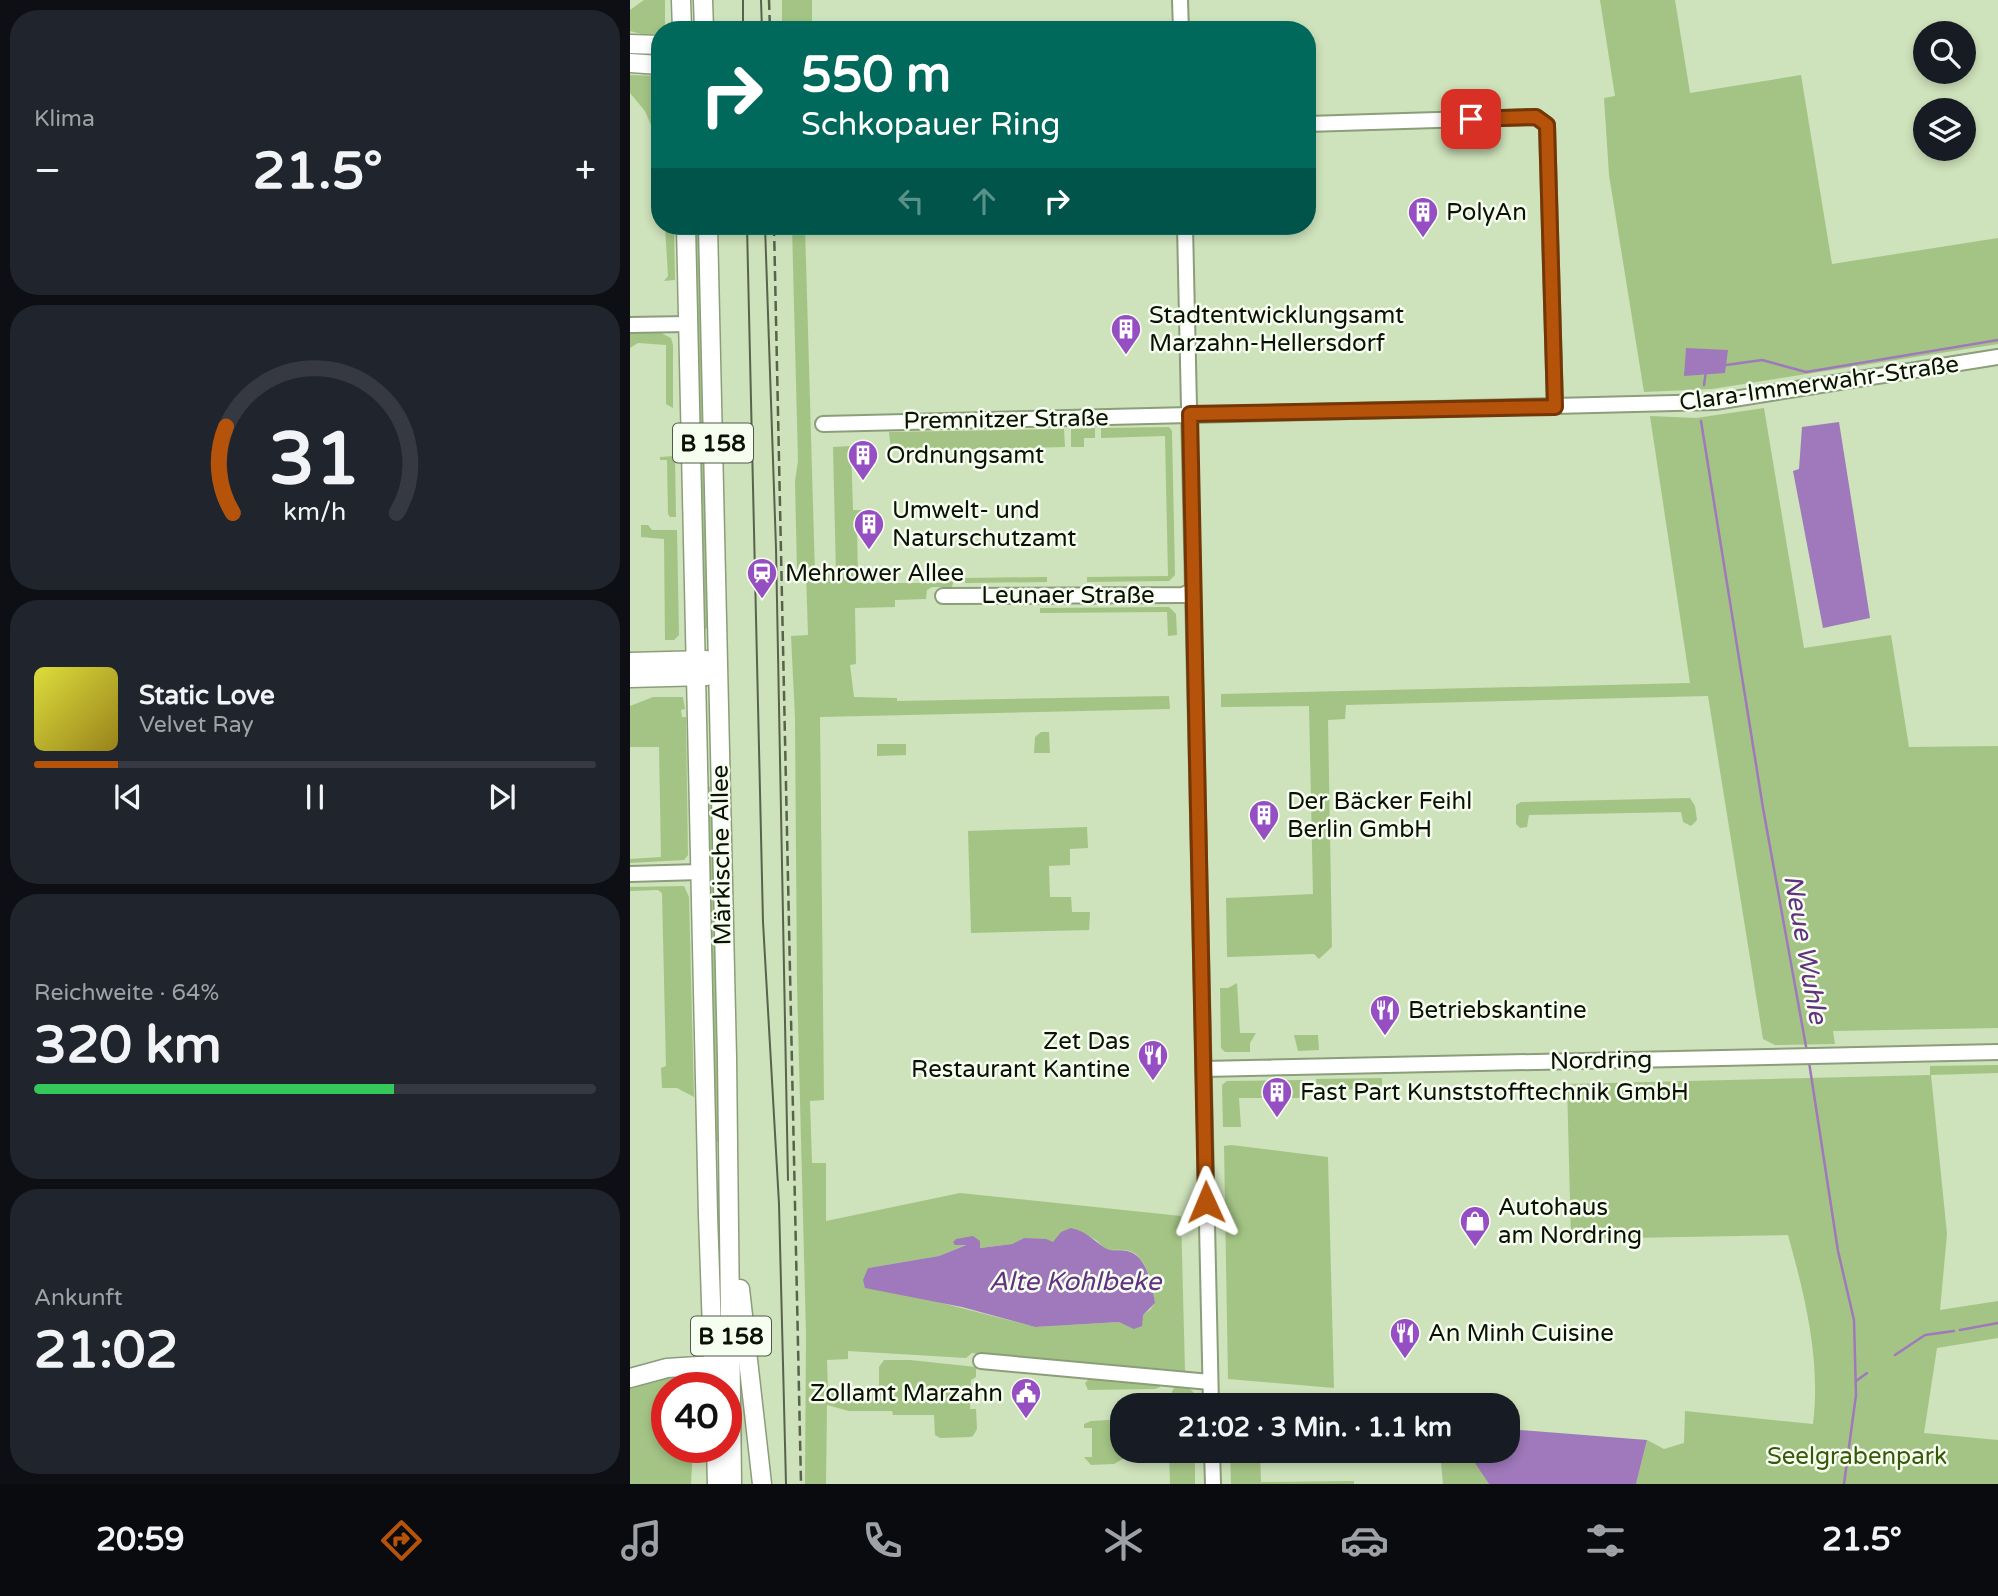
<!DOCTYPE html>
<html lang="de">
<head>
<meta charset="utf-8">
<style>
	:root { --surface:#171b24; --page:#20242c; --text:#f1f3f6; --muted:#9ea1a6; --line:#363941; --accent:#b45309 }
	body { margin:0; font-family:"Varela Round",sans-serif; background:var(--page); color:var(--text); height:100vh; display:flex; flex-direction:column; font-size:26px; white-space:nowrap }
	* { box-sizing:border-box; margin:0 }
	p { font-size:23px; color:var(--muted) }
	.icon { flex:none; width:38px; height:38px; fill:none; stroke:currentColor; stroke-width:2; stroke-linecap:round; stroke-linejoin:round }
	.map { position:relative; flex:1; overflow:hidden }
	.details { display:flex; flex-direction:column; gap:10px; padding:10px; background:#0d0f14; width:630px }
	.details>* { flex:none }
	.hud { position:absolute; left:21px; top:21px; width:665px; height:214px; border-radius:28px; box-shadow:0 4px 10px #0003; background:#00695c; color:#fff; overflow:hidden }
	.fabs { position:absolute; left:1283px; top:21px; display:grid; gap:14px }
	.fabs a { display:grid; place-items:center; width:63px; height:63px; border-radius:50%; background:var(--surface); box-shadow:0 4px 10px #0003; font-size:35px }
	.speed { position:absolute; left:21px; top:1372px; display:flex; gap:14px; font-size:35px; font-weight:700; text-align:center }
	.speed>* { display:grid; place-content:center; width:91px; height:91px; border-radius:50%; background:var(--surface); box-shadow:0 4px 10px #0003; line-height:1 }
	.speed .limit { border:10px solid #d22; background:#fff; color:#111 }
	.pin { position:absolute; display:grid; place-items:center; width:60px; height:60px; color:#fff; margin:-30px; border-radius:14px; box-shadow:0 4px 10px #0006 }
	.me { position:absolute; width:77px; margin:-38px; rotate:359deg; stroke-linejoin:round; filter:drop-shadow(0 0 5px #0008) }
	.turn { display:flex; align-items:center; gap:24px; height:147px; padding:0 35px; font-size:32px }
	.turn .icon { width:91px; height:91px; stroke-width:2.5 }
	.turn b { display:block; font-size:49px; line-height:60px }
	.lanes { display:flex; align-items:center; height:66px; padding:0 35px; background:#0003; justify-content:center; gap:35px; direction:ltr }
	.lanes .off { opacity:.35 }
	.big { font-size:52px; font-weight:700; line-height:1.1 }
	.details .tile { flex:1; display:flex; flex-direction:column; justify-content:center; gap:10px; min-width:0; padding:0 24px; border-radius:28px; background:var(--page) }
	.details .dial { align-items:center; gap:0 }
	.dial svg { height:182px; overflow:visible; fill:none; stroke:var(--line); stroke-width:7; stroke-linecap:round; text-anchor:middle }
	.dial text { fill:var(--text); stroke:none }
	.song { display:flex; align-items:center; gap:21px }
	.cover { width:84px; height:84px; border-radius:10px; background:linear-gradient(135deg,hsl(60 70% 55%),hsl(50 70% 35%)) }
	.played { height:7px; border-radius:4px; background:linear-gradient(90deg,var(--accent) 15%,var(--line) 15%) }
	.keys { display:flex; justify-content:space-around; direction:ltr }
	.heat { display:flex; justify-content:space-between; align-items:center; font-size:38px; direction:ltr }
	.charge { height:10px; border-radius:5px; background:linear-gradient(90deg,#34c759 64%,var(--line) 0) }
	.trip { position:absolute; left:480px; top:1393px; width:410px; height:70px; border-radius:28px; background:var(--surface); box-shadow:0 4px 10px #0003; font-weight:700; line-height:70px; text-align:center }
	.tab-bar { display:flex; height:112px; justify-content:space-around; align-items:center; background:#090b0e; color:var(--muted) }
	.tab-bar .icon { width:49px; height:49px }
	.tab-bar .selected { color:var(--accent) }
	.tab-bar b { font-size:32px; color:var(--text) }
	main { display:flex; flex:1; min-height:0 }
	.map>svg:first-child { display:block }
	.green { fill:#a4c485; fill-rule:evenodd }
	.water { fill:#9f79bb }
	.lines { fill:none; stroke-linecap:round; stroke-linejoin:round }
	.stream { stroke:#9f79bb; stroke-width:2.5 }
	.minor-casing { stroke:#8b9e7a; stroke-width:18 }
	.major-casing { stroke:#8b9e7a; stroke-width:21 }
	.minor { stroke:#fff; stroke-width:14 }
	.major { stroke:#fff; stroke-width:18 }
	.tram { stroke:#58634d; stroke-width:2 }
	.rail { stroke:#58634d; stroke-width:2.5; stroke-dasharray:10 5; stroke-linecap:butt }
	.route-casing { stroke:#753606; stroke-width:18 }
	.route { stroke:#b45309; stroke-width:12 }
	.labels { text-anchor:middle; stroke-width:5; stroke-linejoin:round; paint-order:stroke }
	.shield { fill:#f6feef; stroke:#52584b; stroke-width:2 }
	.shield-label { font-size:23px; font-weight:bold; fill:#0b1105 }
	.poi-label { font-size:24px; fill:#0b1105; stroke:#f6feef; text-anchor:start }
	.street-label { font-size:24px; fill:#0b1105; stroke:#f6feef }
	.park-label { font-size:24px; fill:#385709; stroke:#f6feef }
	.water-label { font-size:26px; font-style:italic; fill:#623181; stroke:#f6feef }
</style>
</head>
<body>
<main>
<section class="details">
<div class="tile"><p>Klima</p>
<div class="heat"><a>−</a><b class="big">21.5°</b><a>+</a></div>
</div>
<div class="tile dial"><svg viewBox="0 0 100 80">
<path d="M14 69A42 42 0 1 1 86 69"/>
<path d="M14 69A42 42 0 0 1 11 31" stroke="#b45309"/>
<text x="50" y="56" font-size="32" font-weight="700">31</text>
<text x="50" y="72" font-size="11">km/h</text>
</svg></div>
<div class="tile">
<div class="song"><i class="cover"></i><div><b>Static Love</b><p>Velvet Ray</p></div></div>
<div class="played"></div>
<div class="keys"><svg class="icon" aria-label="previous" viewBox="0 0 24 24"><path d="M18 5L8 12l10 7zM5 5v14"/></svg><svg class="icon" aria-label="pause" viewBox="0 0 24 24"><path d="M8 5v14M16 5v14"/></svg><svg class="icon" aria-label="next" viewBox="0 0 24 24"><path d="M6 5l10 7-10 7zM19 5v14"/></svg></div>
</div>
<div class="tile"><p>Reichweite · 64%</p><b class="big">320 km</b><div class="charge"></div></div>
<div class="tile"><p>Ankunft</p><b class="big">21:02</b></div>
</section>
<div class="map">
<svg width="1368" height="1484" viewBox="0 0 1368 1484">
	<rect width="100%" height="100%" fill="#cee2bb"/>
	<!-- green -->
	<g class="green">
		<path d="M14 0H35V30H30V34L15 35 0 31V10Z"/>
		<rect x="152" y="0" width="30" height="30"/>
		<path d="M970 0H1045L1060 93 1171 75 1202 264 1368 238V344L1082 389 1014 392 979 175 974 98 985 96Z"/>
		<path d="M0 75 30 76V146L15 111 0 93Z"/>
		<path d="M35 226H44L45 280 34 281 38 276Z"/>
		<path d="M64 226H71L81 627 75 629Z"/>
		<path d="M162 226H175L185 575 206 574 203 447 221 446 223 510H232V519L227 520 228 583H317V579H324L322 587H302L297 590 296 599 265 600V607L225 608 226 664 220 665 224 697 267 698V701L539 696 540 709 190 717 194 1100 180 1101 182 1163H196V1221L330 1193 551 1216 555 1371 369 1357 342 1353 336 1358 218 1351V1359L197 1360 198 1391 249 1389V1367L254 1360H280L346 1367V1377L341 1380 340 1409H346L347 1429 343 1436 340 1437 310 1438 305 1435 304 1415H263L262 1411H219L197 1405 196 1484H175L176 1334 167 983 165 717 161 636 178 635 176 572 167 571 165 481 168 461ZM447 1230 466 1240 476 1250C483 1250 493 1249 500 1251 518 1258 522 1286 525 1303L520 1310 498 1324 489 1322 405 1327 308 1302 238 1268 309 1256 340 1243 349 1248 382 1244 394 1238 423 1242Z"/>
		<path d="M0 330H32L33 334 41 338 43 345V408L36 404V345L8 343 0 348Z"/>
		<path d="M1134 408 1174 648 1261 635 1279 747 1368 746V1028L1203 1031 1205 1044 1145 1045 1133 1039 1078 696 716 705 715 719 698 720 702 947 689 959 684 954 597 957 596 898 683 894 679 706 591 707V694L1060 683 1020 416 1066 418Z"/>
		<path d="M539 427 542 431 545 575 539 581 457 582V577L538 576 535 436 471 438V428Z"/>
		<path d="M465 428V438H454V447H441V429Z"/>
		<path d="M434 429 435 447 261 451 259 432Z"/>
		<path d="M45 456 46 517H40L38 514 37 460H30V457Z"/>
		<path d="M11 525H18L22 530H47L49 635 44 640H35L34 539 11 537Z"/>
		<path d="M417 577V582L335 583V578Z"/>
		<path d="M539 607 546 614 547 635 538 636 537 612 410 613V608Z"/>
		<path d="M23 697H53L55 709 51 710 52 717H56L58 855 54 860 0 863V859L31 857 29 747H0V706Z"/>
		<path d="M411 732H419L420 753H404L405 737Z"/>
		<path d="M247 744H276V755L247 756Z"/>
		<path d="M78 786 80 787 85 838 92 1142H84Z"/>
		<path d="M1060 798 1065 806 1067 820 1061 826 1053 822 1051 812 899 815 897 827 890 828 886 824V805L891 802Z"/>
		<path d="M457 827 458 848 440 849V865L419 866 420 897H441L442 912H460L459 930 341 933 338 831Z"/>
		<path d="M54 886 59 897 64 1097 47 1088H32L31 1068 36 1066 32 893 28 890 0 891V887Z"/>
		<path d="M607 983 610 1033H626L620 1043V1052H595L591 1048 590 988H598Z"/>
		<path d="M664 1035H688L689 1050 668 1051Z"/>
		<path d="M1368 1065V1073L1301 1075 1317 1234 1310 1310 1368 1301V1338L1307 1348 1294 1433 1368 1440V1484H1006L1017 1440 1034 1449 1054 1443 1055 1411 1183 1424C1191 1361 1175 1296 1158 1235L941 1239 937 1084 1300 1075V1066Z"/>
		<path d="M752 1078V1086L745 1089 697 1090V1097L687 1089 686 1079Z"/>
		<path d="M675 1080V1098H609L611 1127H593L592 1085 597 1081Z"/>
		<path d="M601 1145 698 1157 704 1388 598 1379 594 1146Z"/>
		<path d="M90 1195 92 1196 95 1380 91 1379 86 1197Z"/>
		<path d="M57 1374 67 1375 66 1388H37V1447H63L61 1484H0V1387L21 1378Z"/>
		<path d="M461 1377 529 1383 530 1387 525 1389 458 1390 455 1383Z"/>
		<path d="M545 1387 559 1388 564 1393V1405H542V1391Z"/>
		<path d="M603 1397 614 1399 689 1405H599V1400Z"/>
		<path d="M479 1420 492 1422V1451H494V1458L484 1464 461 1465 454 1457H462V1428H454V1424L461 1421Z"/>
		<path d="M539 1451H565V1484H540Z"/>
		<path d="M600 1451H630L631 1482 724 1481V1484H601Z"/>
		<path d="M810 1451H818L819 1459 844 1460 859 1484H813Z"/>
	</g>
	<!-- water -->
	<g class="water">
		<path d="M1056 348 1098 350 1095 373 1054 376Z"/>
		<path d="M1209 422 1240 618 1193 628 1163 471 1169 469 1172 427Z"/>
		<path d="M441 1228C456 1231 463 1240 475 1248 481 1252 490 1249 497 1251 517 1255 522 1285 525 1303L513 1315 512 1326 504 1329 489 1322 405 1327 332 1307 235 1288 233 1280 238 1268 309 1256 336 1245H325L323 1242 326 1239 343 1236 350 1241V1248L382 1244 394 1238 416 1239 423 1242 431 1232Z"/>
		<path d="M877 1429 1017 1440 1006 1484H859L843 1460 818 1459V1451H877Z"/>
	</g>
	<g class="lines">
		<!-- stream -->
		<g class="stream">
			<path d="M1096 365 1132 360 1176 372 1368 340"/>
			<path d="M1074 385 1076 371"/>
			<path d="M1071 421 1133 808 1177 1052"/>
			<path d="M1179 1062 1208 1251 1224 1320 1226 1395 1214 1484"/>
			<path d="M1330 1330 1368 1323"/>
			<path d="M1265 1355 1295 1335 1324 1331"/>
			<path d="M1226 1381 1237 1373"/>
		</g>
		<!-- minor casing -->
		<g class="minor-casing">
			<g id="minor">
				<path d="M550 0 551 30"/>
				<path d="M677 124 906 117 917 125 925 407"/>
				<path d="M555 226 581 1405"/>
				<path d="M0 325 57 324"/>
				<path d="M193 424 1085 402 1368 357"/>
				<path d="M313 596 553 595 562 591"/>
				<path d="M0 874 70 872"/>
				<path d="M574 1069 1368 1052"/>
				<path d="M351 1361 580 1382"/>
				<path d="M582 1451 583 1484"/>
			</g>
		</g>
		<!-- major casing -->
		<g class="major-casing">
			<g id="major">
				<path d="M51 0 52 30"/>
				<path d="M73 0 74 30"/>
				<path d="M0 44 30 45"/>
				<path d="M0 63 30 65"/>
				<path d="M56 226 78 1215 84 1388"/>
				<path d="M78 226 97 1058 102 1484"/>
				<path d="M0 662 76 660"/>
				<path d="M0 678 77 676"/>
				<path d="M110 1289 132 1484"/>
				<path d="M0 1378 37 1368 83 1365"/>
				<path d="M86 1447 87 1484"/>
			</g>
		</g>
		<!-- minor -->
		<use href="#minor" class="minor"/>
		<!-- major -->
		<use href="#major" class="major"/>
		<!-- tram -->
		<g class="tram">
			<path d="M113 0V30"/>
			<path d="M131 0 132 30"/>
			<path d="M117 226 133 922 149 1204 156 1484"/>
			<path d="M135 226 146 548 158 1180"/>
		</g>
		<!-- rail -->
		<g class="rail">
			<path d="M139 0 140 30"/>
			<path d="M144 226 171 1484"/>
		</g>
	</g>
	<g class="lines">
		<!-- route casing -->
		<g class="route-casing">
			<path id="route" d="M576 1202 560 414 925 407 917 125 906 117 841 119"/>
		</g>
		<!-- route -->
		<use href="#route" class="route"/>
	</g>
	<!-- icons -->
	<defs>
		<g id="building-pin" transform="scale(1.575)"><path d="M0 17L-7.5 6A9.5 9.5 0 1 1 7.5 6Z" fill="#964fc2" stroke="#f6feef"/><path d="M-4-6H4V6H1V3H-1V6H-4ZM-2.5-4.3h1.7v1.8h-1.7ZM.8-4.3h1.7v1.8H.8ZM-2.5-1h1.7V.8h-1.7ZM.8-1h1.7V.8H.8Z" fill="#fff"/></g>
		<g id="station-pin" transform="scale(1.575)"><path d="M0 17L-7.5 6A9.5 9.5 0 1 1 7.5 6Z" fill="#964fc2" stroke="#f6feef"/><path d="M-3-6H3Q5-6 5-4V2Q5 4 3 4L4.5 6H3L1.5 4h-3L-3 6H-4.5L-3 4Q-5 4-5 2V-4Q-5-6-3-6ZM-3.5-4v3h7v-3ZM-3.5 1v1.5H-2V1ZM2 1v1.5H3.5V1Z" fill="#fff"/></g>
		<g id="restaurant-pin" transform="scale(1.575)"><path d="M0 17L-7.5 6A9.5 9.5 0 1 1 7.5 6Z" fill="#964fc2" stroke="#f6feef"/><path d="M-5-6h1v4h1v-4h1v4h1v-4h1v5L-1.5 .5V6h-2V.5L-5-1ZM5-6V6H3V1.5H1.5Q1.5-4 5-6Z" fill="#fff"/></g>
		<g id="shop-pin" transform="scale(1.575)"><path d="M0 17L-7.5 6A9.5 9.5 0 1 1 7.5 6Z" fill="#964fc2" stroke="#f6feef"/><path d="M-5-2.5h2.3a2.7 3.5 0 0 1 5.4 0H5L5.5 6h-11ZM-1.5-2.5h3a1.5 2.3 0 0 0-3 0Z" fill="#fff"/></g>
		<g id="civic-pin" transform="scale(1.575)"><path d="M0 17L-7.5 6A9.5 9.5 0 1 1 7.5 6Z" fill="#964fc2" stroke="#f6feef"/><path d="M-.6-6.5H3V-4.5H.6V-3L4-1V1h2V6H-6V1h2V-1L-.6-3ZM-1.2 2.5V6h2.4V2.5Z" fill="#fff"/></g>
	</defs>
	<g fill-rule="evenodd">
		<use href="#building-pin" x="793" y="212"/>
		<use href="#building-pin" x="496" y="329"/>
		<use href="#building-pin" x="233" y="455"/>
		<use href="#building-pin" x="239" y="524"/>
		<use href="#station-pin" x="132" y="573"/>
		<use href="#building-pin" x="634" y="815"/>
		<use href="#restaurant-pin" x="755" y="1010"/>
		<use href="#restaurant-pin" x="523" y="1055"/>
		<use href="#building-pin" x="647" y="1092"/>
		<use href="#shop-pin" x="845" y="1221"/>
		<use href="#restaurant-pin" x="775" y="1333"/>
		<use href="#civic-pin" x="396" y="1393"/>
	</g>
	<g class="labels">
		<!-- shield labels -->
		<g class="shield">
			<rect x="43" y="423.5" width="80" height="39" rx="5"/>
			<rect x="61" y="1316.5" width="80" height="39" rx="5"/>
		</g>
		<g class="shield-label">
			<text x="83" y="451">B 158</text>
			<text x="101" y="1344">B 158</text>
		</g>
		<!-- poi labels -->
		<g class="poi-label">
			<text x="816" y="220">PolyAn</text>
			<text x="519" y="323">Stadtentwicklungsamt<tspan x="519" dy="28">Marzahn-Hellersdorf</tspan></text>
			<text x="256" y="463">Ordnungsamt</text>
			<text x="262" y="518">Umwelt- und<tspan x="262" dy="28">Naturschutzamt</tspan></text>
			<text x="155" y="581">Mehrower Allee</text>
			<text x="657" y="809">Der Bäcker Feihl<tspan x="657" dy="28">Berlin GmbH</tspan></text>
			<text x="778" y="1018">Betriebskantine</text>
			<text x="500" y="1049" text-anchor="end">Zet Das<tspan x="500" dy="28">Restaurant Kantine</tspan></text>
			<text x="670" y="1100">Fast Part Kunststofftechnik GmbH</text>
			<text x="868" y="1215">Autohaus<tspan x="868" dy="28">am Nordring</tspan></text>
			<text x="798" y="1341">An Minh Cuisine</text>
			<text x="373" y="1401" text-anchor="end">Zollamt Marzahn</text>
		</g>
		<!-- street labels -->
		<g class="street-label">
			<text transform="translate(1189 383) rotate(-8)" y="8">Clara-Immerwahr-Straße</text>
			<text transform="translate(376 419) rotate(-1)" y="8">Premnitzer Straße</text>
			<text x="438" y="603">Leunaer Straße</text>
			<text transform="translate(91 855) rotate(-91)" y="8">Märkische Allee</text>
			<text transform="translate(971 1060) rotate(-1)" y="8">Nordring</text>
		</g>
		<!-- park labels -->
		<g class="park-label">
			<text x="1227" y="1464">Seelgrabenpark</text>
		</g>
		<!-- water labels -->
		<g class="water-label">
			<text transform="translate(1176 949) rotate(80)" y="9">Neue Wuhle</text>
			<text x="445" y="1290">Alte Kohlbeke</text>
		</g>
	</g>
</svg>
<div class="fabs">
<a><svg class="icon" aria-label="search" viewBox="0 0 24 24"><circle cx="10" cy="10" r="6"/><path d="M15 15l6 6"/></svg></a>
<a><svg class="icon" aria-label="layers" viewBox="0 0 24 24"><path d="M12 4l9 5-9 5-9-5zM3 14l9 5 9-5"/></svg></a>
</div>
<div class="speed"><div class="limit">40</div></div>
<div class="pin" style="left:841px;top:119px;background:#d93025"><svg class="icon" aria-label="arrive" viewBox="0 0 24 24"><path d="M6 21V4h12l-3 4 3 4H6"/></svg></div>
<svg class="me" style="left:576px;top:1202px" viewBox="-20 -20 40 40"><path d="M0-17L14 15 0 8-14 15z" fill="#b45309" stroke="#fff" stroke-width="4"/></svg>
<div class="trip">21:02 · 3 Min. · 1.1 km</div>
<div class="hud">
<div class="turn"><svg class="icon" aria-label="right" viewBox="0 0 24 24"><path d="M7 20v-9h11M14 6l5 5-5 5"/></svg><div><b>550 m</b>Schkopauer Ring</div></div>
<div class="lanes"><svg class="icon off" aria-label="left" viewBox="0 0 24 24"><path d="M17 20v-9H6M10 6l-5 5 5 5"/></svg><svg class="icon off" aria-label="ahead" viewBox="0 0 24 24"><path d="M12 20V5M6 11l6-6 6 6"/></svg><svg class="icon" aria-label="right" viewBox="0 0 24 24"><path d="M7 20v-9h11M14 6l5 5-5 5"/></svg></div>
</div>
</div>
</main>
<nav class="tab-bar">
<b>20:59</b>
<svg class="icon selected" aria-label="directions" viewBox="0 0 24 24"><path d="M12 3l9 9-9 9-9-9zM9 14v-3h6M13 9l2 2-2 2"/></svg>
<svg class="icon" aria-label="music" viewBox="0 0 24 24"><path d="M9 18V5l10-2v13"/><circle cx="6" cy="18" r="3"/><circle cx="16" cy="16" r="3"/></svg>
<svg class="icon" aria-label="phone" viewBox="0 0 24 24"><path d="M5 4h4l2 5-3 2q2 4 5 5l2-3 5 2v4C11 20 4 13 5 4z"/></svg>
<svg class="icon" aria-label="climate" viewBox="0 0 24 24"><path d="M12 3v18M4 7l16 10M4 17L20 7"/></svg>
<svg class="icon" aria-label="car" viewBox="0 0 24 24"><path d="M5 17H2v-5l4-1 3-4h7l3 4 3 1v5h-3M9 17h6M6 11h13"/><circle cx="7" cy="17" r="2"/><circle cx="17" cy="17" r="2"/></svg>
<svg class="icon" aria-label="filters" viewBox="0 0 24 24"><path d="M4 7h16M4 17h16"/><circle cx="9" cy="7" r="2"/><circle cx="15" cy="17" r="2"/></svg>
<b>21.5°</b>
</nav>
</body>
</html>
